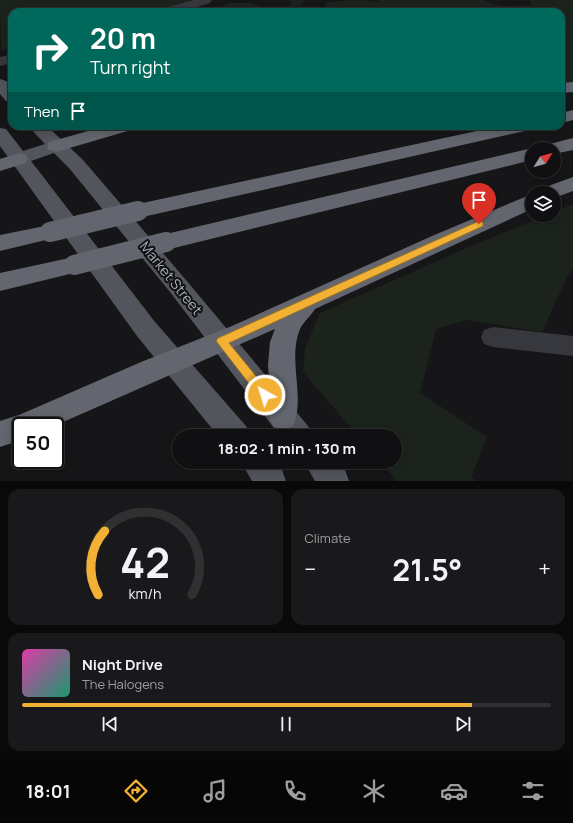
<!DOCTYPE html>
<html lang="en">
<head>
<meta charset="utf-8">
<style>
	:root { --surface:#101012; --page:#19191b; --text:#f1f3f6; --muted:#9c9d9f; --line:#303032; --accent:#f2b134 }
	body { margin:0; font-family:Manrope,sans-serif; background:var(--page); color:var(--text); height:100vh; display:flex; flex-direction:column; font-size:15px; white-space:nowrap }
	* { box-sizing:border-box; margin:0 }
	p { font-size:13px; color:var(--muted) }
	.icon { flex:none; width:22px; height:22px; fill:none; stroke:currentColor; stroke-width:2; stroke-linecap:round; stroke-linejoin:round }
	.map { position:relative; height:481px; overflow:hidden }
	.side { display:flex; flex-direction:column; gap:8px; padding:8px; background:#09090a; flex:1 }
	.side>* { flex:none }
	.hud { position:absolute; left:8px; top:8px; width:557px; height:122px; border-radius:12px; box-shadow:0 2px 10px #0003,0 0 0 1px var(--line); background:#00695c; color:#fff; overflow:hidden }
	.needle { width:26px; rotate:53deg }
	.fabs { position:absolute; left:525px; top:142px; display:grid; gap:8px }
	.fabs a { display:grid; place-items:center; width:36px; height:36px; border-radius:50%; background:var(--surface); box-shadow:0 2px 10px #0003,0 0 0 1px var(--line); font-size:20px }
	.speed { position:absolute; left:12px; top:417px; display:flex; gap:8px; font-size:20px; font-weight:700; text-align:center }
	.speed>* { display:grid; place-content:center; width:52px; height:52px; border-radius:50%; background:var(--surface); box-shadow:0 2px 10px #0003,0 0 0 1px var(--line); line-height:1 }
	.speed .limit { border:2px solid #111; border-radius:6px; background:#fff; color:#111 }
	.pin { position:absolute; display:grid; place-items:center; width:34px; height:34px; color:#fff; margin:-41px -17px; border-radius:50% 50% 50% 0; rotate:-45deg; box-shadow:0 0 4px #0007 }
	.pin .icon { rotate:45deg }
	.me { position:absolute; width:44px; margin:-22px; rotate:321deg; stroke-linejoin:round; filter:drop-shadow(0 0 3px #0008) }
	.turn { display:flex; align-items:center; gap:14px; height:84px; padding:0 16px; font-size:18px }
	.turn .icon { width:52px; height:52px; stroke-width:2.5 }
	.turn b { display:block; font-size:28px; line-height:34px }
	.then { display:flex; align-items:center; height:38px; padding:0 16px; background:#0003; gap:8px; font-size:15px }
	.big { font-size:30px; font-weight:700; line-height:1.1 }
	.side .tile { flex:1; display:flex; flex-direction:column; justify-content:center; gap:6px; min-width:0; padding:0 14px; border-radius:12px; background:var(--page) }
	.side .dial { align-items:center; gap:0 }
	.dial svg { height:104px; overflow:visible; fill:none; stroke:var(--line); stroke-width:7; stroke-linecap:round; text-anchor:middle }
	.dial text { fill:var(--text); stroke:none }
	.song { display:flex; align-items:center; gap:12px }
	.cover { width:48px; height:48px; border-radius:6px; background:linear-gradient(135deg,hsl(320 70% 55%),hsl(160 70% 35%)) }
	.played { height:4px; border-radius:2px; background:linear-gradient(90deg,var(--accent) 85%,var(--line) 85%) }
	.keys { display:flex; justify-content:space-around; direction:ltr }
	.heat { display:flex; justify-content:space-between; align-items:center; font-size:22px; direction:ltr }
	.side .tiles { flex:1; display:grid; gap:8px; grid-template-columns:1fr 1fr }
	.tile:last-child { grid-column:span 2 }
	.trip { position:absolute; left:172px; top:429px; width:230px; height:40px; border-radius:20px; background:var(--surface); box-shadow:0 2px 10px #0003,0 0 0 1px var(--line); font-weight:700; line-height:40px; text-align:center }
	.menu { display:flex; height:64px; justify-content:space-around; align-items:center; background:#060607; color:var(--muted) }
	.menu .icon { width:28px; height:28px }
	.menu .current { color:var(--accent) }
	.menu b { font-size:18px; color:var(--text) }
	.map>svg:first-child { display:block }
	.green { fill:#1c231d }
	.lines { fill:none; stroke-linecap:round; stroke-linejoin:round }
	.minor { fill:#37383d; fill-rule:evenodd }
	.major { fill:#53555c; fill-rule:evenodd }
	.highway { fill:#63666e; fill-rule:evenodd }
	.highway-bridge { stroke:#63666e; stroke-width:20 }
	.route { fill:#f2b134; stroke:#9d7322 }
	.labels { text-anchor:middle; stroke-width:4; stroke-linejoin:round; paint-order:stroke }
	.street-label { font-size:14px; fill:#a8adb8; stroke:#111113 }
</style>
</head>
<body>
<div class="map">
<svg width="573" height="481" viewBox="0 0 573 481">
	<rect width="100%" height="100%" fill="#161618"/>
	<!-- green -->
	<g class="green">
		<path d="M0 0H192L151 12H12V49L1 50Z"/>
		<path d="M291 0H304L302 6 295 7 301 10 326 8 325 3C341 0 362 0 379 2V0H483L501 6 532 5 529 0H573V84L561 85V12H250L235 9 233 12 219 11 222 6 230 3H249L276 11 291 5Z"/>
		<path d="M573 204V269L567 277 542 332 466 320 436 329 420 393 487 437 471 478 477 481H397L380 462H395V436H358L303 372 305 348 320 313 462 250 546 215H554V212Z"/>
	</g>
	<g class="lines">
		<!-- minor -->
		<g class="minor">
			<path d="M193 0H212L210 3 180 12H160L161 9Z"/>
			<path d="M12 54V63L0 66V57Z"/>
			<path d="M493 327 573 336V356L493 347 484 344 481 337 484 330Z"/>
		</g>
		<!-- major -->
		<g class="major">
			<path d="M0 79 6 81 12 87V102L6 101 0 94Z"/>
			<path d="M28 126H47L83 160 186 280 308 426 313 436H280L170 292 69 168 54 153 31 161 155 322 246 426 251 436H218L137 336 0 146V128L6 129 23 151 45 144Z"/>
			<path d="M241 462H275L282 470 286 481H252Z"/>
			<path d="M304 462H338L345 470 349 481H315Z"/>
		</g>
		<!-- highway -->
		<g class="highway">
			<path d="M573 82V92L561 93V83Z"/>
			<path d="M573 110V120L561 123V113Z"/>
			<path d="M106 126H134L131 130 56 152 49 150 47 146 49 142Z"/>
			<path d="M500 126H534L531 130 525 131 138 218 131 216 128 211 131 206 138 204Z"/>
			<path d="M573 138V150L554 154V149H544L546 145Z"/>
			<path d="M532 148 535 149H532V160L166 250 158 247 155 242 158 237 166 234Z"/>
			<path d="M19 153 26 155 28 159 26 163 0 171V159Z"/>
			<path d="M573 177V191L554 198V193H540L543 188Z"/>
			<path d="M532 194V209L315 309C311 316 303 322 300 329 287 360 306 397 293 426L283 430 273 426 269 417V380L268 365 270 342 275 329 54 426H21V440L0 447V421L19 415 141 362 232 326 432 236Z"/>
			<path d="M50 225 58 227 61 232 58 237 0 251V235Z"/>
			<path d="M74 257 82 259 85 265 82 271 0 291V273Z"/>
		</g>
		<!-- highway-bridge -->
		<g class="highway-bridge">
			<path d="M50 232 138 211"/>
			<path d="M74 265 166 242"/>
		</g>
	</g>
	<!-- route -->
	<path class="route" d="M479 221 483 222V226L229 343 269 392 271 395 269 399 265 400 261 399 216 341 218 338Z"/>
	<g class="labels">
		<!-- street labels -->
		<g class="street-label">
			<text transform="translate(171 278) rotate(51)" y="5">Market Street</text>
		</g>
	</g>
</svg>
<div class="fabs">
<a><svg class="needle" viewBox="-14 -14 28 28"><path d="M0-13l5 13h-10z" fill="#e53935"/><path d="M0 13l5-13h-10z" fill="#9c9d9f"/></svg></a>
<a><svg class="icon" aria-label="layers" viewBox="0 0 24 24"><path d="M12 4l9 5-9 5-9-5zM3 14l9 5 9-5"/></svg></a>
</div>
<div class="speed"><div class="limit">50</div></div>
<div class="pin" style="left:479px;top:224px;background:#d93025"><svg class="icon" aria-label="arrive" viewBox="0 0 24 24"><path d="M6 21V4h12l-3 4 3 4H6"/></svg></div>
<svg class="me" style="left:265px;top:395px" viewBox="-20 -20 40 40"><circle r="17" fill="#f2b134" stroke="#fff" stroke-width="3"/><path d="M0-11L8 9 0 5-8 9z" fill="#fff"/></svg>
<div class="trip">18:02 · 1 min · 130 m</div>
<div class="hud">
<div class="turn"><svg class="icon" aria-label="right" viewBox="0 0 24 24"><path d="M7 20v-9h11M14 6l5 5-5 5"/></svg><div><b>20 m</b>Turn right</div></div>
<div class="then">Then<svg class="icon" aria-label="arrive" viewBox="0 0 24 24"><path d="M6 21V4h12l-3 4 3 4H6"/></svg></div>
</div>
</div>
<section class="side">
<div class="tiles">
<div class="tile dial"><svg viewBox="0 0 100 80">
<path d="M14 69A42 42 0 1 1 86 69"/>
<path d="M14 69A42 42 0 0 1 19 20" stroke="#f2b134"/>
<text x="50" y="56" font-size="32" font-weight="700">42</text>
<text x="50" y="72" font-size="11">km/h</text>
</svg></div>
<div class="tile"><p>Climate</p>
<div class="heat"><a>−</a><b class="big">21.5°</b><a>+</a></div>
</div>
<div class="tile">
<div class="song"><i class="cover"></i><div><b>Night Drive</b><p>The Halogens</p></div></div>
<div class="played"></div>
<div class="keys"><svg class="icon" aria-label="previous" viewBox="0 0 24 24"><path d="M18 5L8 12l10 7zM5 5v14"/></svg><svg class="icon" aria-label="pause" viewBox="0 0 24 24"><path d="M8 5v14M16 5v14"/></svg><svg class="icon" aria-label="next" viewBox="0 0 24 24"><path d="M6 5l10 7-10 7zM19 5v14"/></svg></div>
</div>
</div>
</section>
<nav class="menu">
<b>18:01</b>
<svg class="icon current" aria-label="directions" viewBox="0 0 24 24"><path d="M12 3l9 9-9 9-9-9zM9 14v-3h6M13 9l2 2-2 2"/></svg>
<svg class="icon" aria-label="music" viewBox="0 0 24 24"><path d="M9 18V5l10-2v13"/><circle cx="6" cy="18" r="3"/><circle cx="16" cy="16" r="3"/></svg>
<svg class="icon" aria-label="phone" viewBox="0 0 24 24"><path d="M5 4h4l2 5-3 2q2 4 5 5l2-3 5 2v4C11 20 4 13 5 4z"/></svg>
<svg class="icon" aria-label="climate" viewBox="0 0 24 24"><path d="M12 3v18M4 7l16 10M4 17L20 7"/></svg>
<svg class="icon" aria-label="car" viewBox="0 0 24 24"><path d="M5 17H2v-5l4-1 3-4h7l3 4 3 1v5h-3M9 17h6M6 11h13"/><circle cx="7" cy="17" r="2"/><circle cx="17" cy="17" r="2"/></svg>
<svg class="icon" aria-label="filters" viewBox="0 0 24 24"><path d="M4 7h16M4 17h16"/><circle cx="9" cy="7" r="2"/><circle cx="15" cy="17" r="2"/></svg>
</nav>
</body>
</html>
